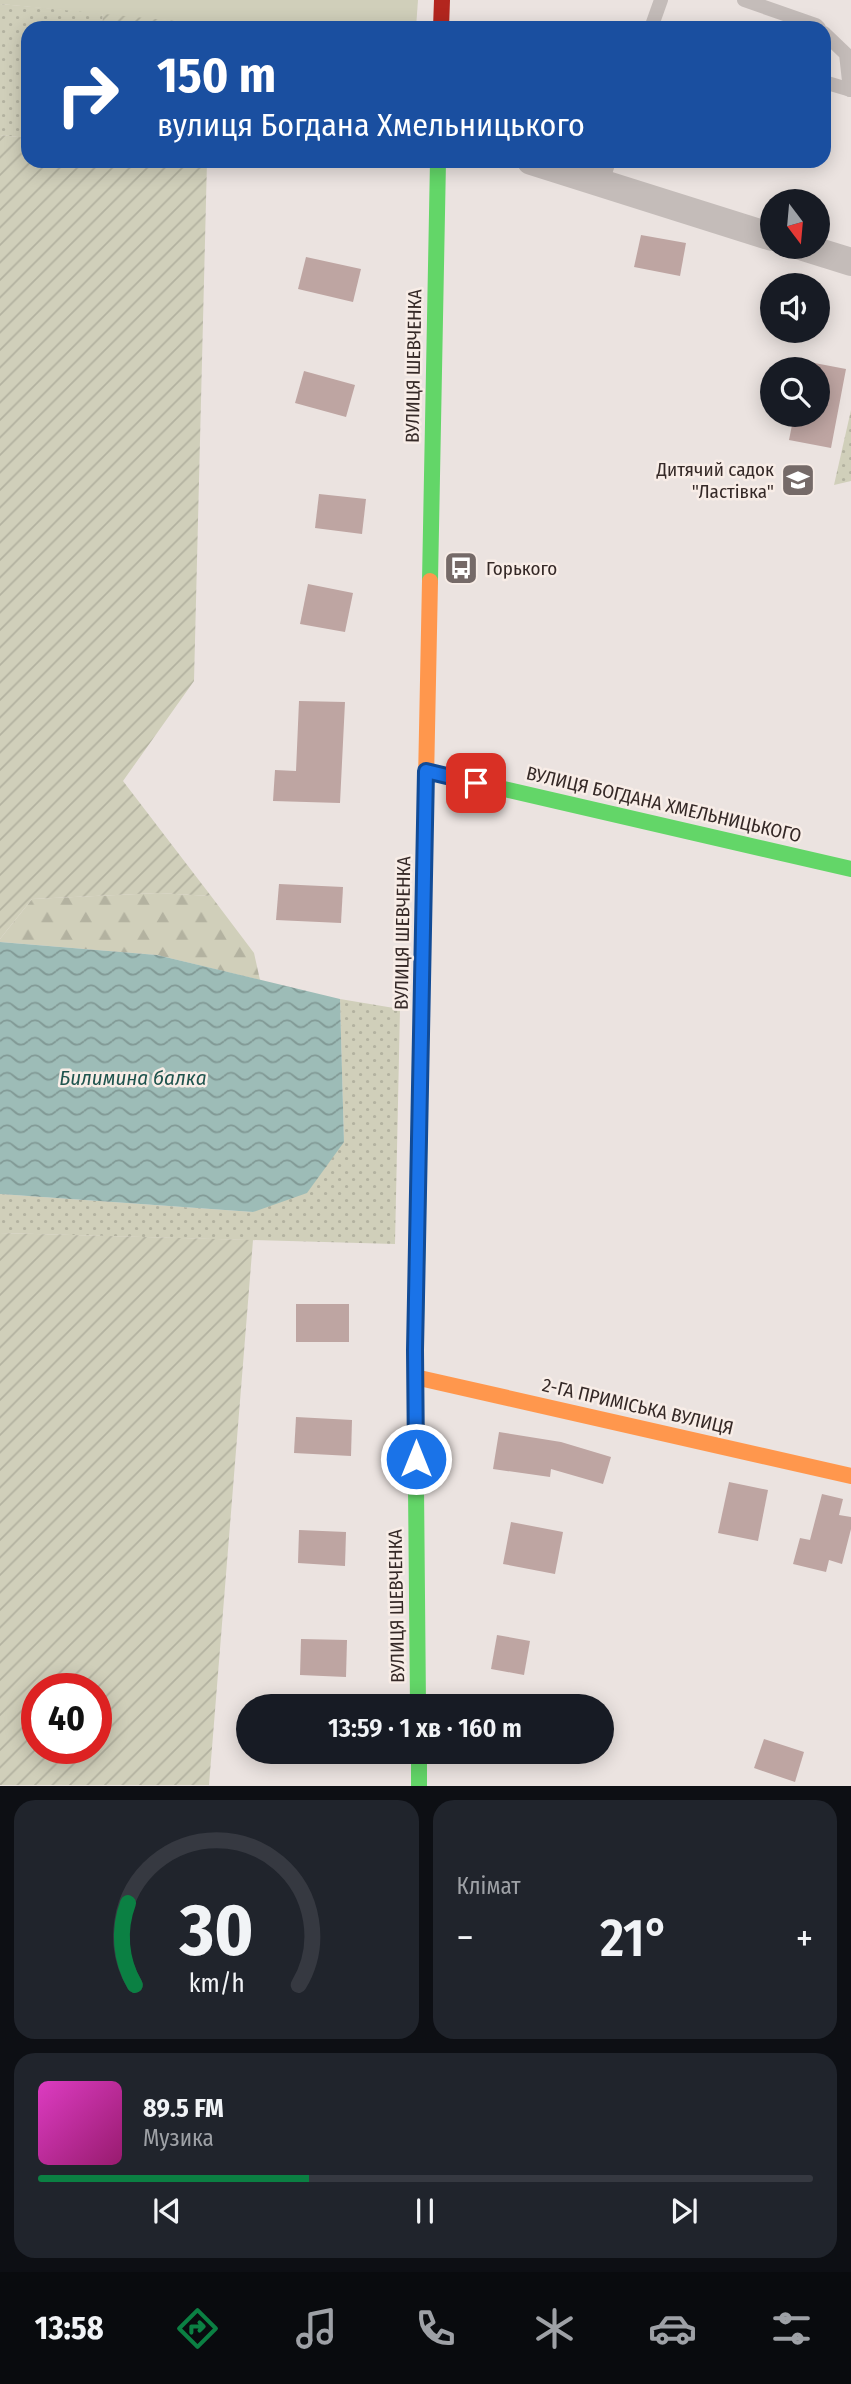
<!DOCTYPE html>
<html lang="uk">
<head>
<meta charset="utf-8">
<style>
	:root { --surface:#171b24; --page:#20242c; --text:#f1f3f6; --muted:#9ea1a6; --line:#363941; --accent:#0b8043 }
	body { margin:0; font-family:"Fira Sans Condensed",sans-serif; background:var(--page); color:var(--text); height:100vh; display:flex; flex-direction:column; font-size:26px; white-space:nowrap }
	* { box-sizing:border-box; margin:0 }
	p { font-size:23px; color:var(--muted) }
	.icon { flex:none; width:38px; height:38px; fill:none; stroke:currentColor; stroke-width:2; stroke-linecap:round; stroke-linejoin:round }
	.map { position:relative; height:1786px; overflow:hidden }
	.side { display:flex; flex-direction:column; gap:14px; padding:14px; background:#0d0f14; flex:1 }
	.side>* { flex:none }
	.banner { position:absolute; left:21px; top:21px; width:810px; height:147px; border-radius:21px; box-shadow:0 4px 18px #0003; background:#1a4fa0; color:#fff; overflow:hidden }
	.needle { width:46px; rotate:164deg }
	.tools { position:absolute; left:760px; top:189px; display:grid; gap:14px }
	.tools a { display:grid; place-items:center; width:70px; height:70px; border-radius:50%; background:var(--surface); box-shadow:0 4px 18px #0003; font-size:35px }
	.speed { position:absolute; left:21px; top:1673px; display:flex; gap:14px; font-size:35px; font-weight:700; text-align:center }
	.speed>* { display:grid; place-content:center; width:91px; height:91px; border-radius:50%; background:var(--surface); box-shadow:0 4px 18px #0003; line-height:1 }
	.speed .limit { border:10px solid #d22; background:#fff; color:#111 }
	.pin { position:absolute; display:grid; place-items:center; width:60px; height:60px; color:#fff; margin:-30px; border-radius:14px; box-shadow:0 4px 10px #0006 }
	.me { position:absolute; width:77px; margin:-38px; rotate:0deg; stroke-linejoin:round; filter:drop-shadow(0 0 5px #0008) }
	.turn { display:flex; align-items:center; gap:24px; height:147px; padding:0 21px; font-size:32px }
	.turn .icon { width:91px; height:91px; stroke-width:2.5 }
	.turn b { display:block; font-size:49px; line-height:60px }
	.big { font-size:52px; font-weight:600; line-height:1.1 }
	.side .card { flex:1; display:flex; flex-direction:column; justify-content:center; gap:10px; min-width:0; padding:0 24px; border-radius:21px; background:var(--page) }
	.side .dial { align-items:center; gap:0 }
	.dial svg { height:182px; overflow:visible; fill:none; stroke:var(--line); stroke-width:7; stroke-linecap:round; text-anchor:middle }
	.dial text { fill:var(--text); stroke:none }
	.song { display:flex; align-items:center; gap:21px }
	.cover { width:84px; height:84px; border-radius:10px; background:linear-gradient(135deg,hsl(310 70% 55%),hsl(320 70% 35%)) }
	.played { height:7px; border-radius:4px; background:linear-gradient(90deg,var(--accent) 35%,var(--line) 35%) }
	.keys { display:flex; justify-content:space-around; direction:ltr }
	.heat { display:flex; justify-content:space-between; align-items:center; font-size:38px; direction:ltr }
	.side .tiles { flex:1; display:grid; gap:14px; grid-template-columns:1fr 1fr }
	.card:last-child { grid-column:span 2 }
	.trip { position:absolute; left:236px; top:1694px; width:378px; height:70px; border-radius:35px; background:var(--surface); box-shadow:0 4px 18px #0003; font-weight:600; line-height:70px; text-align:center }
	.dock { display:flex; height:112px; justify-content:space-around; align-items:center; background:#090b0e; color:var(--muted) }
	.dock .icon { width:49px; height:49px }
	.dock .current { color:var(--accent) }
	.dock b { font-size:32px; color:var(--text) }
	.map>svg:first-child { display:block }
	.grass { fill:url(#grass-dots) }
	.forest { fill:url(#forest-firs) }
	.garden { fill:url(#garden-furrows); fill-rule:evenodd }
	.pitch { fill:#d0cfba }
	.water { fill:url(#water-waves) }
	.building { fill:#bea5a2 }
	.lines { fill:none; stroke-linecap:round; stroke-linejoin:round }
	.lane { stroke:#c4bcb9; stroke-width:14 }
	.street { stroke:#c4bcb9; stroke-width:28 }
	.fast { stroke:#63d668; stroke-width:16 }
	.slow { stroke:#ff974d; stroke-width:16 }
	.jam { stroke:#b3261e; stroke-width:16 }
	.route-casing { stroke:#114b97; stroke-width:18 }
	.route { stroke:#1a73e8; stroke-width:12 }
	.labels { text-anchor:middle; stroke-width:5; stroke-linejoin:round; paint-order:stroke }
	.street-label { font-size:19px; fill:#352927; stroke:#f8ede7 }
	.poi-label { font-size:19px; fill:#352927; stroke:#f8ede7; text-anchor:end }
	.water-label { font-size:21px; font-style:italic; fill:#1f544e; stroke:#f8ede7 }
</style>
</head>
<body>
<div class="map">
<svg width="851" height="1786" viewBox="0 0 851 1786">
	<defs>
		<pattern id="grass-dots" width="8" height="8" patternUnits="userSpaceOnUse" patternTransform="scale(1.75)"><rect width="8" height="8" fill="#d0cfba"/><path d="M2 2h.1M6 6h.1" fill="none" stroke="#b3b2a0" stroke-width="1.8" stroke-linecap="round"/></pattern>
		<pattern id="forest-firs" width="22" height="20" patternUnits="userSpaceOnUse" patternTransform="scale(1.75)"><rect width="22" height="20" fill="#d0cfba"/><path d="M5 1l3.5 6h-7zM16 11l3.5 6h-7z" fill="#b3b2a0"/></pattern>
		<pattern id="garden-furrows" width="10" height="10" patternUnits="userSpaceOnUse" patternTransform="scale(1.75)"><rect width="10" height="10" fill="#d0cfba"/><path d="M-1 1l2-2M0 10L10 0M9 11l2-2" fill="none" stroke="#b3b2a0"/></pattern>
		<pattern id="water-waves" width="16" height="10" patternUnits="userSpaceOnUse" patternTransform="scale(1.75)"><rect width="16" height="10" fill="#9dbcb7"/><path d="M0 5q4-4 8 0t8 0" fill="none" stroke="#819995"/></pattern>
	</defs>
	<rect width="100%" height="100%" fill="#ebe3e0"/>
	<!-- grass -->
	<g class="grass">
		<path d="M0 4 103 13 102 28H28V138L0 135Z"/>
		<path d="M851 410V481L834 485Z"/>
		<path d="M340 999 400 1009 395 1244 0 1233V1194L253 1212 344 1142Z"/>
	</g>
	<!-- forest -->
	<path class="forest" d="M158 893 211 896 254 953 260 980 157 955 0 942V939L32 899Z"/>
	<!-- garden -->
	<g class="garden">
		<path d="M103 13 250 28H102Z"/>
		<path d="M0 135 28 138V161H207L194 681 123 781 211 896 158 893 32 899 0 939Z"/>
		<path d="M0 1233 253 1240 209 1785H0ZM37 1689H96V1748H37Z"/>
	</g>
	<!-- pitch -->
	<path class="pitch" d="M0 0H418L416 28H250L0 4Z"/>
	<!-- water -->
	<path class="water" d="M0 942 157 955 340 999 344 1142 307 1193 253 1212 0 1194Z"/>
	<!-- building -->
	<g class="building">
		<path d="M641 235 686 243 680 276 634 267Z"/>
		<path d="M306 257 361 269 353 302 298 289Z"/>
		<path d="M804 361 846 369 831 448 789 440 794 415H817V369H803Z"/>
		<path d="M304 371 355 385 346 417 295 403Z"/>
		<path d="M319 494 366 499 362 534 315 528Z"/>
		<path d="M308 584 353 593 345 632 300 624Z"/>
		<path d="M299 701 345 702 340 803 273 801 275 770 296 771Z"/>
		<path d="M279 884 343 887 341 923 276 920Z"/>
		<rect x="296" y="1304" width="53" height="38"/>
		<path d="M296 1417 352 1420 351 1456 294 1453Z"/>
		<path d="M499 1432 561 1442 611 1457 603 1484 551 1469 550 1477 493 1469Z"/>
		<path d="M729 1482 768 1490 758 1541 718 1533Z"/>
		<path d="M822 1494 843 1499 839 1515 851 1517V1529L842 1564 829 1560 826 1572 793 1564 800 1538 810 1540Z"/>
		<path d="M511 1522 563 1532 555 1574 503 1564Z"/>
		<path d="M299 1530 346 1532 345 1566 298 1563Z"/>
		<path d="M497 1635 530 1641 524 1675 491 1669Z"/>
		<path d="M301 1639 347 1640 346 1677 300 1675Z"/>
		<path d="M764 1739 804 1752 795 1782 754 1768Z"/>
	</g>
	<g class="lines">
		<!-- lane -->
		<g class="lane">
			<path d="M744 0 816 25 819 28"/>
			<path d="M651 28 661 0"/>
			<path d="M824 33 846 54 850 90"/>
			<path d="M824 82 851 90"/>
			<path d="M602 183 609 161"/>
		</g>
		<!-- street -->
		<g class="street">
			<path d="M531 161 772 237"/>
			<path d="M803 247 851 262"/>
		</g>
		<!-- fast -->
		<g class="fast">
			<path d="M430 581 438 161"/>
			<path d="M426 771 851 869"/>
			<path d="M418 1706 415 1377 424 880"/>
			<path d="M419 1752V1786"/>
		</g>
		<!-- slow -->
		<g class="slow">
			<path d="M424 880 430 581"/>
			<path d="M415 1377 851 1476"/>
		</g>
		<!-- jam -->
		<path class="jam" d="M441 28 442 0"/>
	</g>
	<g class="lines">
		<!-- route casing -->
		<g class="route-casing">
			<path id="route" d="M416 1459 415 1350 426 771 476 783"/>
		</g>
		<!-- route -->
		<use href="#route" class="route"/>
	</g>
	<!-- icons -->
	<defs>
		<g id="school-square" transform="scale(1.75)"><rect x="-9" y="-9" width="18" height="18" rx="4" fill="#756a68" stroke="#f8ede7"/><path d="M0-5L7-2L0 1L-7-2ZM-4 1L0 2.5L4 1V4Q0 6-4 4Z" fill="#fff"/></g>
		<g id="bus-square" transform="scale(1.75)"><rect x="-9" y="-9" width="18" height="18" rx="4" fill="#756a68" stroke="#f8ede7"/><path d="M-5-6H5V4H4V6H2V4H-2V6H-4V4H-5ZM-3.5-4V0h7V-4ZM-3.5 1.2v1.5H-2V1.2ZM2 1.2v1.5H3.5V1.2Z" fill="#fff"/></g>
	</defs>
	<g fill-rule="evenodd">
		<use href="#school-square" x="798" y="480"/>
		<use href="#bus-square" x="461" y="568"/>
	</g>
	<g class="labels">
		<!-- street labels -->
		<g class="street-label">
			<text transform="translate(413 366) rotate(-89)" y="7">ВУЛИЦЯ ШЕВЧЕНКА</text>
			<text transform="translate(664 804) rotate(13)" y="7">ВУЛИЦЯ БОГДАНА ХМЕЛЬНИЦЬКОГО</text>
			<text transform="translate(402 933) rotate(-89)" y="7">ВУЛИЦЯ ШЕВЧЕНКА</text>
			<text transform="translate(638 1406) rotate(13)" y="7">2-ГА ПРИМІСЬКА ВУЛИЦЯ</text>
			<text transform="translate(396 1606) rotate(-91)" y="7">ВУЛИЦЯ ШЕВЧЕНКА</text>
		</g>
		<!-- poi labels -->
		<g class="poi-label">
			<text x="774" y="476">Дитячий садок<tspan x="774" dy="22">"Ластівка"</tspan></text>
			<text x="486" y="575" text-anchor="start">Горького</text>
		</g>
		<!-- water labels -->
		<g class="water-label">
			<text x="133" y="1085">Билимина балка</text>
		</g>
	</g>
</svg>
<div class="tools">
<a><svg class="needle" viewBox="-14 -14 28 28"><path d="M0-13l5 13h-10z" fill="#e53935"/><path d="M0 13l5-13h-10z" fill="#9ea1a6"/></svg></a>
<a><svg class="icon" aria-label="sound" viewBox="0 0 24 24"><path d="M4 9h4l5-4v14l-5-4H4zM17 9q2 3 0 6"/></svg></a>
<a><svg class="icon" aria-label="search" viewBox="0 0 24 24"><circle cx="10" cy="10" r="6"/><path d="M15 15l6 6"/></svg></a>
</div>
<div class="speed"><div class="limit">40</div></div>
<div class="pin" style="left:476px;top:783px;background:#d93025"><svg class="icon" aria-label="arrive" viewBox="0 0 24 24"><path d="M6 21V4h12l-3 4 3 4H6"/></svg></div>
<svg class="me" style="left:416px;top:1459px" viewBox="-20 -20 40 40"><circle r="17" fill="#1a73e8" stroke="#fff" stroke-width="3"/><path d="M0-11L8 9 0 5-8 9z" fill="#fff"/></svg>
<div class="trip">13:59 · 1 хв · 160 m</div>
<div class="banner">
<div class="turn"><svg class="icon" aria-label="right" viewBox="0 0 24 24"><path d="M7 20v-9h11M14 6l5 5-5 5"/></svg><div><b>150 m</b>вулиця Богдана Хмельницького</div></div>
</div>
</div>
<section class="side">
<div class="tiles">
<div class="card dial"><svg viewBox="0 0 100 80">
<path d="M14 69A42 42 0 1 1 86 69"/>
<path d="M14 69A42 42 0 0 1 11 33" stroke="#0b8043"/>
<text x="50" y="56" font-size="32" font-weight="700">30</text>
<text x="50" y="72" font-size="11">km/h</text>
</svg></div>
<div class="card"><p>Клімат</p>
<div class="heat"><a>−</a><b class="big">21°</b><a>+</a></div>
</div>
<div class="card">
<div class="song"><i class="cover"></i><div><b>89.5 FM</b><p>Музика</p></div></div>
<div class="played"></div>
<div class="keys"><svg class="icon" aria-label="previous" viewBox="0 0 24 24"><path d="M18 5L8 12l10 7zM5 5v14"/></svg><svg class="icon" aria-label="pause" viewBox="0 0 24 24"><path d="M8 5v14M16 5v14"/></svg><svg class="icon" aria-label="next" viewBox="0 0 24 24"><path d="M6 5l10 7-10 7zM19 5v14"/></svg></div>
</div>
</div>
</section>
<nav class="dock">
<b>13:58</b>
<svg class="icon current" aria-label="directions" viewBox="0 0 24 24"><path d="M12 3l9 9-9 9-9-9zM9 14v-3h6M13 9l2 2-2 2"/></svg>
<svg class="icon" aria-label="music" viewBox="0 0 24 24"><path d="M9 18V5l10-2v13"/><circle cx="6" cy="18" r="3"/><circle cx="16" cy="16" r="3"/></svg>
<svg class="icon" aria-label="phone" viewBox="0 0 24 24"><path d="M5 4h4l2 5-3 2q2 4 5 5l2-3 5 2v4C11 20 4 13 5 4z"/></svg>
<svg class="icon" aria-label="climate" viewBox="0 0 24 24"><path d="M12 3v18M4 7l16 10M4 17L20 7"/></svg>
<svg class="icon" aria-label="car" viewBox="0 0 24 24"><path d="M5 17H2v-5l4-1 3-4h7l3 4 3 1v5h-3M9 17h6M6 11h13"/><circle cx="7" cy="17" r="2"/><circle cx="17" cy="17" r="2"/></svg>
<svg class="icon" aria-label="filters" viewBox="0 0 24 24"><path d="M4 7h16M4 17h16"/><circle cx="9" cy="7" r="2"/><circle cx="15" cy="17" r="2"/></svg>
</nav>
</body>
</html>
